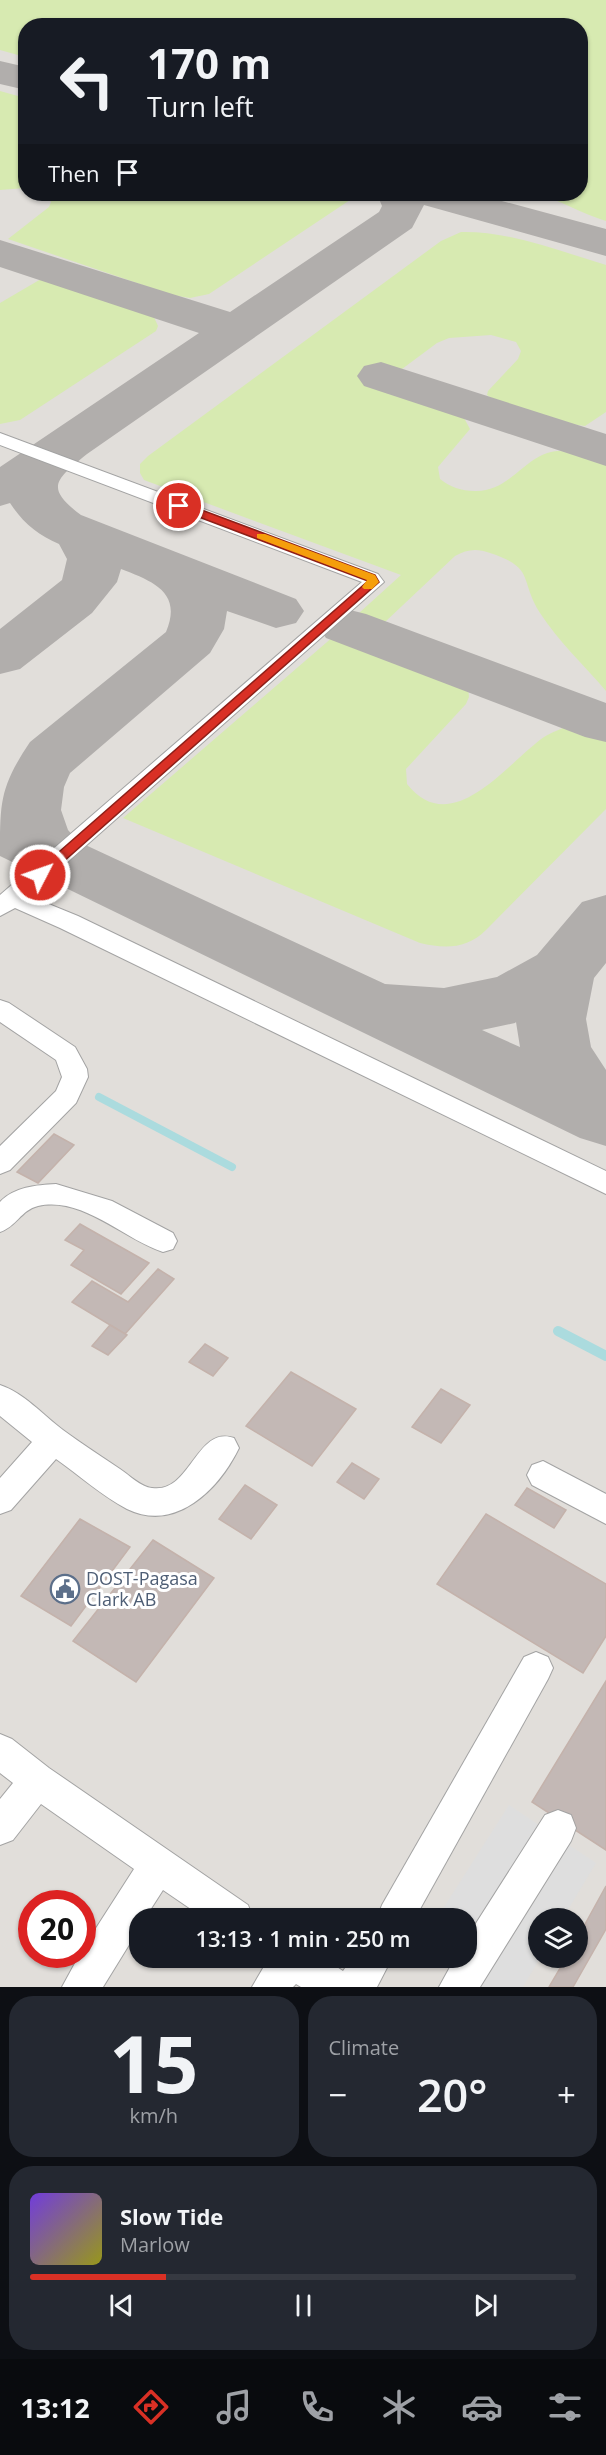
<!DOCTYPE html>
<html lang="en">
<head>
<meta charset="utf-8">
<style>
	:root { --surface:#171b24; --page:#242831; --text:#f1f3f6; --muted:#9ea1a6; --line:#363941; --accent:#d93025 }
	body { margin:0; font-family:"Open Sans",sans-serif; background:var(--page); color:var(--text); height:100vh; display:flex; flex-direction:column; font-size:22px; white-space:nowrap }
	* { box-sizing:border-box; margin:0 }
	p { font-size:20px; color:var(--muted) }
	.icon { flex:none; width:33px; height:33px; fill:none; stroke:currentColor; stroke-width:2; stroke-linecap:round; stroke-linejoin:round }
	.map { position:relative; height:1987px; overflow:hidden }
	.panel { display:flex; flex-direction:column; gap:9px; padding:9px; background:#0d0f14; flex:1 }
	.panel>* { flex:none }
	.banner { position:absolute; left:18px; top:18px; width:570px; height:183px; border-radius:24px; box-shadow:0 2px 4px #0004; background:#171b24; color:var(--text); overflow:hidden }
	.tools { position:absolute; left:528px; top:1908px; display:grid; gap:12px }
	.tools a { display:grid; place-items:center; width:60px; height:60px; border-radius:50%; background:var(--surface); box-shadow:0 2px 4px #0004; font-size:30px }
	.speed { position:absolute; left:18px; top:1890px; display:flex; gap:12px; font-size:30px; font-weight:700; text-align:center }
	.speed>* { display:grid; place-content:center; width:78px; height:78px; border-radius:50%; background:var(--surface); box-shadow:0 2px 4px #0004; line-height:1 }
	.speed .limit { border:9px solid #d22; background:#fff; color:#111 }
	.pin { position:absolute; display:grid; place-items:center; width:51px; height:51px; color:#fff; margin:-26px; border:3px solid #fff; border-radius:50%; box-shadow:0 2px 6px #0007 }
	.me { position:absolute; width:66px; margin:-33px; rotate:49deg; stroke-linejoin:round; filter:drop-shadow(0 0 4px #0008) }
	.turn { display:flex; align-items:center; gap:21px; height:126px; padding:0 30px; font-size:27px }
	.turn .icon { width:78px; height:78px; stroke-width:2.5 }
	.turn b { display:block; font-size:42px; line-height:51px }
	.then { display:flex; align-items:center; height:57px; padding:0 30px; background:#0003; gap:12px; font-size:22px }
	.big { font-size:45px; font-weight:600; line-height:1.1 }
	.panel .card { flex:1; display:flex; flex-direction:column; justify-content:center; gap:9px; min-width:0; padding:0 21px; border-radius:24px; background:var(--page) }
	.panel .dial { align-items:center; gap:0 }
	.dial b { font-size:78px; line-height:1 }
	.song { display:flex; align-items:center; gap:18px }
	.cover { width:72px; height:72px; border-radius:9px; background:linear-gradient(135deg,hsl(260 70% 55%),hsl(60 70% 35%)) }
	.played { height:6px; border-radius:3px; background:linear-gradient(90deg,var(--accent) 25%,var(--line) 25%) }
	.keys { display:flex; justify-content:space-around; direction:ltr }
	.heat { display:flex; justify-content:space-between; align-items:center; font-size:33px; direction:ltr }
	.panel .tiles { flex:1; display:grid; gap:9px; grid-template-columns:1fr 1fr }
	.card:last-child { grid-column:span 2 }
	.trip { position:absolute; left:129px; top:1908px; width:348px; height:60px; border-radius:24px; background:var(--surface); box-shadow:0 2px 4px #0004; font-weight:600; line-height:60px; text-align:center }
	.tab-bar { display:flex; height:96px; justify-content:space-around; align-items:center; background:#090b0e; color:var(--muted) }
	.tab-bar .icon { width:42px; height:42px }
	.tab-bar .current { color:var(--accent) }
	.tab-bar b { font-size:27px; color:var(--text) }
	.map>svg:first-child { display:block }
	.airport { fill:#e1deda; fill-rule:evenodd }
	.grass { fill:#d7eab1 }
	.parking { fill:#dedede }
	.lines { fill:none; stroke-linecap:round; stroke-linejoin:round }
	.stream-far1 { stroke:#abdbde; stroke-width:8 }
	.stream { stroke:#abdbde; stroke-width:10 }
	.taxiway { fill:#b1aeac; fill-rule:evenodd }
	.building { fill:#c3b8b5; stroke:#c4b2ab; stroke-width:1.5 }
	.minor-casing { stroke:#a3a3a3; stroke-width:2 }
	.minor { fill:#fff; fill-rule:evenodd }
	.route { fill:#d93025; stroke:#8d1f18; stroke-width:1.5 }
	.slow { fill:#f59e0b }
	.labels { text-anchor:middle; stroke-width:6; stroke-linejoin:round; paint-order:stroke }
	.near-service-label { font-size:18px; fill:#4e5e75; stroke:#fff; text-anchor:start }
</style>
</head>
<body>
<div class="map">
<svg width="606" height="1987" viewBox="0 0 606 1987">
	<rect width="100%" height="100%" fill="#f2ede9"/>
	<!-- airport -->
	<path class="airport" d="M0 0H606V1987H0ZM26 26H580V194H26ZM32 1904H82V1954H32ZM140 1918H466V1958H140ZM538 1918H578V1958H538Z"/>
	<!-- grass -->
	<g class="grass">
		<path d="M0 0H606V221C582 214 562 201 538 194H580V26H26L25 57 0 50Z"/>
		<path d="M0 91 25 98V188L0 190Z"/>
		<path d="M45 194H356L353 198 209 294 190 298 172 295 8 239 49 207 51 202Z"/>
		<path d="M461 232C510 231 559 251 606 265V412L585 426 571 424 493 399 487 395 488 391 518 359 521 351 516 342 491 335 449 338 437 343 402 369 381 376 374 388 464 418 470 429 438 467 440 479C450 487 461 491 475 491 511 492 526 453 557 451 573 450 591 460 606 465V691C585 666 558 641 540 613 519 580 536 568 490 553 477 548 467 549 455 556L385 622 359 613 401 575 144 480 140 473V464L148 456 441 241Z"/>
		<path d="M41 279 153 315 158 326 156 331 20 420 0 424V303Z"/>
		<path d="M334 636 468 688 469 697 466 704 406 769 407 784C452 841 508 762 544 737 552 732 563 728 573 724L606 737V809L486 930C467 949 445 949 420 943L123 818Z"/>
	</g>
	<!-- parking -->
	<path class="parking" d="M509 1805 596 1863 563 1918H538L540 1958 523 1987H479L437 1958H466V1918H437Z"/>
	<g class="lines">
		<!-- stream-far1 -->
		<path class="stream-far1" d="M99 1097 232 1167"/>
		<!-- stream -->
		<path class="stream" d="M558 1331 606 1356"/>
		<!-- taxiway -->
		<g class="taxiway">
			<path d="M0 61 26 67V90L0 84Z"/>
			<path d="M377 194H476L606 229V256L424 205 412 228 87 454C57 479 43 487 81 515L296 599 304 611 296 623 276 628 227 611 224 629 210 653 70 773 64 787 61 810 68 830 79 842 385 984 444 988 497 977 537 955 582 902 606 895V963L594 978 586 1019 591 1047 606 1070V1146L580 1138 0 856C0 801 0 787 30 742L166 632C183 592 152 581 121 569L117 582 92 613 20 669 0 674V629L62 580 67 559 59 544C38 535 23 523 10 503L0 506V467L199 333 0 267V240L230 312 379 212 382 206ZM516 1022 520 1047 482 1030 515 1023Z"/>
			<path d="M381 362 606 434V466L364 386 357 376 364 366Z"/>
			<path d="M346 609 366 614 606 703V742L585 737 326 638 318 626 326 614Z"/>
		</g>
	</g>
	<!-- building -->
	<g class="building">
		<path d="M54 1134 74 1145 38 1183 17 1172Z"/>
		<path d="M80 1224 149 1263 121 1294 71 1265 84 1250 65 1240Z"/>
		<path d="M158 1269 174 1279 125 1334 72 1302 92 1281 128 1302Z"/>
		<path d="M110 1325 127 1335 108 1355 92 1346Z"/>
		<path d="M205 1344 228 1358 213 1376 189 1362Z"/>
		<path d="M291 1372 356 1409 312 1466 246 1426Z"/>
		<path d="M441 1389 470 1405 441 1443 412 1427Z"/>
		<path d="M352 1463 379 1479 364 1499 337 1482Z"/>
		<path d="M245 1485 277 1505 251 1539 219 1519Z"/>
		<path d="M527 1488 566 1510 554 1528 515 1505Z"/>
		<path d="M486 1514 606 1584V1636L583 1673 437 1584Z"/>
		<path d="M80 1519 130 1547 71 1626 21 1596Z"/>
		<path d="M153 1540 214 1578 136 1682 73 1641Z"/>
		<path d="M606 1681V1850L532 1802Z"/>
		<path d="M606 1886V1929L573 1987H549L566 1958H578V1937Z"/>
	</g>
	<g class="lines">
		<!-- minor casing -->
		<g class="minor-casing">
			<g id="minor">
				<path d="M0 433 378 574 384 582 29 896 78 916 606 1171V1194L60 928 15 908 0 916V895L362 582 0 445Z"/>
				<path d="M0 1000 9 1003 75 1047 87 1069 88 1077 76 1103 10 1170 0 1174V1146L56 1091 62 1077 56 1060 0 1022Z"/>
				<path d="M56 1184 112 1201 173 1233 177 1241 173 1249 163 1252C123 1239 83 1196 38 1206 21 1210 16 1227 0 1232V1202C14 1187 36 1185 56 1184Z"/>
				<path d="M0 1385C24 1393 43 1415 63 1430 82 1444 101 1456 120 1469 129 1475 141 1487 152 1488 191 1494 196 1425 234 1438L239 1448C219 1489 176 1533 127 1509 102 1496 79 1475 56 1459L11 1510 0 1514V1478L32 1442 0 1416Z"/>
				<path d="M543 1461 606 1494V1524L532 1485 527 1475 532 1465Z"/>
				<path d="M536 1652 548 1657 553 1668 548 1679 415 1918H377L382 1905 524 1657Z"/>
				<path d="M0 1734 12 1739 49 1768 248 1905 253 1918H204L163 1890 145 1918H140V1927L103 1987H62L80 1954H82V1950L134 1869 41 1804 13 1840 0 1845V1799L13 1783 0 1773Z"/>
				<path d="M558 1810 571 1815 576 1828 571 1841 480 1987H439L455 1958H466V1939L545 1815Z"/>
				<path d="M269 1958H323L343 1971 352 1958H392L377 1987H301L296 1984 293 1987H252Z"/>
			</g>
		</g>
		<!-- minor -->
		<use href="#minor" class="minor"/>
	</g>
	<!-- route -->
	<path class="route" d="M175 503H183L375 575 379 582 45 878H36V872L368 581 175 508Z"/>
	<!-- slow -->
	<path class="slow" d="M257 534H265L375 575 379 582 372 589H364L362 587 367 580 257 538Z"/>
	<!-- icons -->
	<defs>
		<g id="civic-ring" transform="scale(1.5)"><circle r="9.5" fill="#fff" stroke="#5c6f8a" stroke-width="1.5"/><path d="M-.6-6.5H3V-4.5H.6V-3L4-1V1h2V6H-6V1h2V-1L-.6-3ZM-1.2 2.5V6h2.4V2.5Z" fill="#5c6f8a"/></g>
	</defs>
	<g fill-rule="evenodd">
		<use href="#civic-ring" x="65" y="1589"/>
	</g>
	<g class="labels">
		<!-- near-service labels -->
		<g class="near-service-label">
			<text x="86" y="1585">DOST-Pagasa<tspan x="86" dy="21">Clark AB</tspan></text>
		</g>
	</g>
</svg>
<div class="tools">
<a><svg class="icon" aria-label="layers" viewBox="0 0 24 24"><path d="M12 4l9 5-9 5-9-5zM3 14l9 5 9-5"/></svg></a>
</div>
<div class="speed"><div class="limit">20</div></div>
<div class="pin" style="left:179px;top:506px;background:#d93025"><svg class="icon" aria-label="arrive" viewBox="0 0 24 24"><path d="M6 21V4h12l-3 4 3 4H6"/></svg></div>
<svg class="me" style="left:40px;top:875px" viewBox="-20 -20 40 40"><circle r="17" fill="#d93025" stroke="#fff" stroke-width="3"/><path d="M0-11L8 9 0 5-8 9z" fill="#fff"/></svg>
<div class="trip">13:13 · 1 min · 250 m</div>
<div class="banner">
<div class="turn"><svg class="icon" aria-label="left" viewBox="0 0 24 24"><path d="M17 20v-9H6M10 6l-5 5 5 5"/></svg><div><b>170 m</b>Turn left</div></div>
<div class="then">Then<svg class="icon" aria-label="arrive" viewBox="0 0 24 24"><path d="M6 21V4h12l-3 4 3 4H6"/></svg></div>
</div>
</div>
<section class="panel">
<div class="tiles">
<div class="card dial"><b>15</b><p>km/h</p></div>
<div class="card"><p>Climate</p>
<div class="heat"><a>−</a><b class="big">20°</b><a>+</a></div>
</div>
<div class="card">
<div class="song"><i class="cover"></i><div><b>Slow Tide</b><p>Marlow</p></div></div>
<div class="played"></div>
<div class="keys"><svg class="icon" aria-label="previous" viewBox="0 0 24 24"><path d="M18 5L8 12l10 7zM5 5v14"/></svg><svg class="icon" aria-label="pause" viewBox="0 0 24 24"><path d="M8 5v14M16 5v14"/></svg><svg class="icon" aria-label="next" viewBox="0 0 24 24"><path d="M6 5l10 7-10 7zM19 5v14"/></svg></div>
</div>
</div>
</section>
<nav class="tab-bar">
<b>13:12</b>
<svg class="icon current" aria-label="directions" viewBox="0 0 24 24"><path d="M12 3l9 9-9 9-9-9zM9 14v-3h6M13 9l2 2-2 2"/></svg>
<svg class="icon" aria-label="music" viewBox="0 0 24 24"><path d="M9 18V5l10-2v13"/><circle cx="6" cy="18" r="3"/><circle cx="16" cy="16" r="3"/></svg>
<svg class="icon" aria-label="phone" viewBox="0 0 24 24"><path d="M5 4h4l2 5-3 2q2 4 5 5l2-3 5 2v4C11 20 4 13 5 4z"/></svg>
<svg class="icon" aria-label="climate" viewBox="0 0 24 24"><path d="M12 3v18M4 7l16 10M4 17L20 7"/></svg>
<svg class="icon" aria-label="car" viewBox="0 0 24 24"><path d="M5 17H2v-5l4-1 3-4h7l3 4 3 1v5h-3M9 17h6M6 11h13"/><circle cx="7" cy="17" r="2"/><circle cx="17" cy="17" r="2"/></svg>
<svg class="icon" aria-label="filters" viewBox="0 0 24 24"><path d="M4 7h16M4 17h16"/><circle cx="9" cy="7" r="2"/><circle cx="15" cy="17" r="2"/></svg>
</nav>
</body>
</html>
